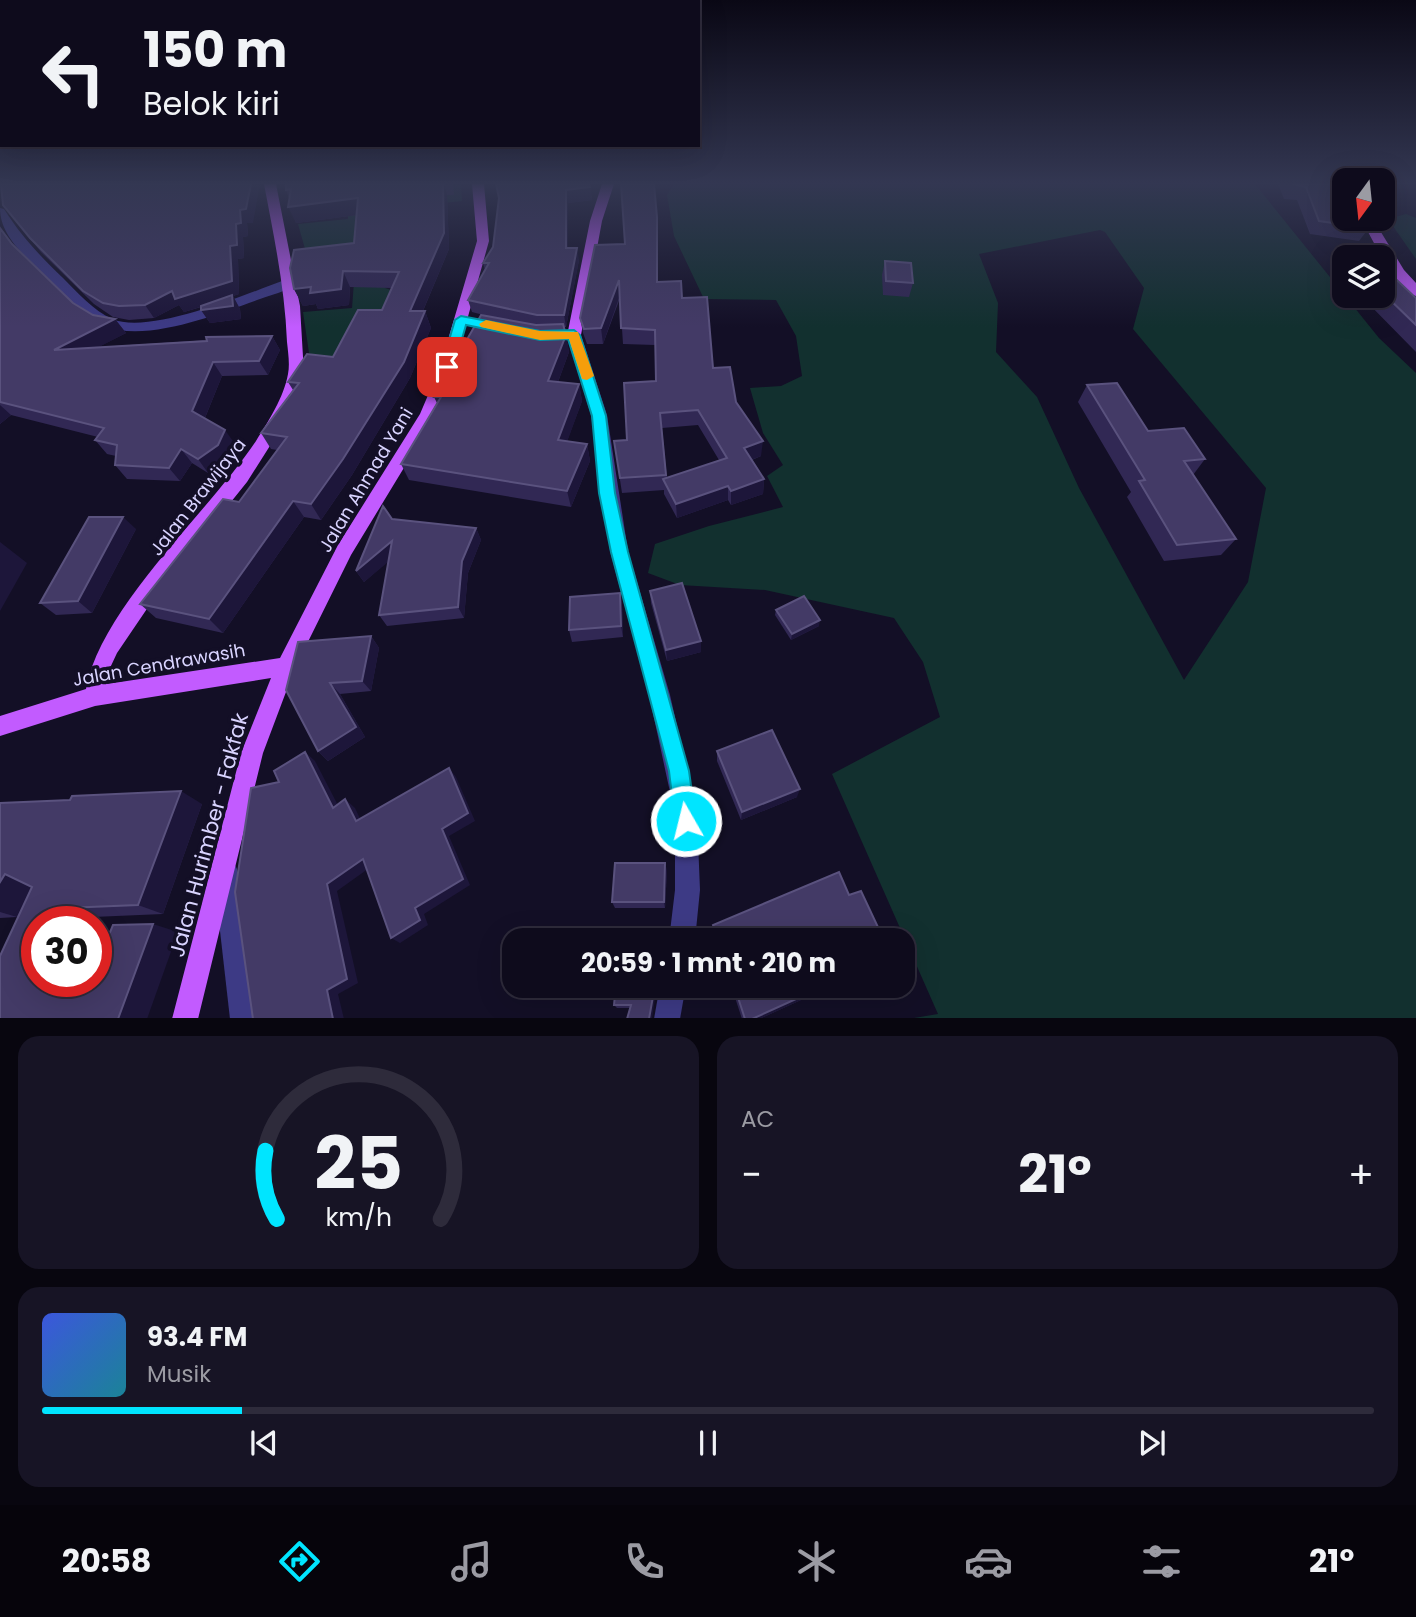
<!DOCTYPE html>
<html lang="id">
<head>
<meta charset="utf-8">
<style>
	:root { --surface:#0e0b1c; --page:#171425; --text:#f1f3f6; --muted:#9b9ba3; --line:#2e2b3b; --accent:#00e5ff }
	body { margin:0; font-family:Poppins,sans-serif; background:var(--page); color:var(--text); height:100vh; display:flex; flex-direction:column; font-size:26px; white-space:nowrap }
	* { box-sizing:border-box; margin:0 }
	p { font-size:23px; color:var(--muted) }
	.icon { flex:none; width:38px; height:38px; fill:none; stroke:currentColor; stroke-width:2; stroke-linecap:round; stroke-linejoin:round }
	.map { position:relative; height:1018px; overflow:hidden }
	.side { display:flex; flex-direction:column; gap:18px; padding:18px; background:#08060f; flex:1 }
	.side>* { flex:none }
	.top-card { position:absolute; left:0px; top:0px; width:700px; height:147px; box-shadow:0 7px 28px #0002,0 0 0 2px var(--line); background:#0e0b1c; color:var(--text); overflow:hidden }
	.needle { width:46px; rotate:195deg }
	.buttons { position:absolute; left:1332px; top:168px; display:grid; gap:14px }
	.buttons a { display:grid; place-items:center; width:63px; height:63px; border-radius:14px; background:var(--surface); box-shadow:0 7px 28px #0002,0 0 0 2px var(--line); font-size:35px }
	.speed { position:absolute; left:21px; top:906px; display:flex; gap:14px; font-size:35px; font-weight:700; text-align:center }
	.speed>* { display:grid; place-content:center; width:91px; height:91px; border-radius:50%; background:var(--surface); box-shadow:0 7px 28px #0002,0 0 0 2px var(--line); line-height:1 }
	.speed .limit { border:10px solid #d22; background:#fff; color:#111 }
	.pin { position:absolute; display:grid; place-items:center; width:60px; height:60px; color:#fff; margin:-30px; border-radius:14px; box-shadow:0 4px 10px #0006 }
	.me { position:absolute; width:77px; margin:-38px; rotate:352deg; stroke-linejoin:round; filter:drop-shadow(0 0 5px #0008) }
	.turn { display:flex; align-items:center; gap:24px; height:147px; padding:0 28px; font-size:32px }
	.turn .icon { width:91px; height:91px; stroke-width:2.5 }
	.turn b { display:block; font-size:49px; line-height:60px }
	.big { font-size:52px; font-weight:700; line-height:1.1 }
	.side .widget { flex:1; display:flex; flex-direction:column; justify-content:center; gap:10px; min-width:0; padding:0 24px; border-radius:21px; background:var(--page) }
	.side .dial { align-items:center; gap:0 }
	.dial svg { height:182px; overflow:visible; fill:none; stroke:var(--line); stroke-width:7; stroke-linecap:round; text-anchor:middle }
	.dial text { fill:var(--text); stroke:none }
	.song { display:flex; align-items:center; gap:21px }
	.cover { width:84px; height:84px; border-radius:10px; background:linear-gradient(135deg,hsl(230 70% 55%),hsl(190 70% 35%)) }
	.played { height:7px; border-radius:4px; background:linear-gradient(90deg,var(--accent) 15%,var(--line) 15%) }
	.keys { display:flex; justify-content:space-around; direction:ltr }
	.heat { display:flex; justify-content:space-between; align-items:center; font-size:38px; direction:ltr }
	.side .tiles { flex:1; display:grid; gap:18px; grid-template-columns:1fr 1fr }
	.widget:last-child { grid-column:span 2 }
	.trip { position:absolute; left:502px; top:928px; width:413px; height:70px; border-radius:21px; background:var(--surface); box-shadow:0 7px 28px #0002,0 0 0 2px var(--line); font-weight:700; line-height:70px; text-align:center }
	.menu { display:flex; height:112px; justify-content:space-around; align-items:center; background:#06040b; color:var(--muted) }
	.menu .icon { width:49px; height:49px }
	.menu .active { color:var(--accent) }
	.menu b { font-size:32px; color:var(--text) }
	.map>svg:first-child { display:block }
	.green { fill:#12302f; fill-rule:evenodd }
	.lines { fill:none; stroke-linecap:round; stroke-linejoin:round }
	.minor { fill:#3d3a85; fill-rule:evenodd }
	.major { fill:#c25bff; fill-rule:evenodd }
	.wall { fill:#312854; fill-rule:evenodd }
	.shaded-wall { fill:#1d163a }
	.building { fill:#433a66; stroke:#5a527e; stroke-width:2 }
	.route { fill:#00e5ff; stroke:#0095a6; stroke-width:2 }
	.slow { fill:#f59e0b }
	.labels { text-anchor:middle; stroke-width:7; stroke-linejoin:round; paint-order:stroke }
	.street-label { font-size:18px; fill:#d9d4ff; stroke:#130f26 }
	.near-street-label { font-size:21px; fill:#d9d4ff; stroke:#130f26 }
</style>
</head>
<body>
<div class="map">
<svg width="1416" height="1019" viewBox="0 0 1416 1019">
	<rect width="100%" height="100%" fill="#130f26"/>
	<!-- green -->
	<g class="green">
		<path d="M337 184H461L462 201 416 206 385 288 400 293 332 363 309 353 303 312 352 308 355 269 307 256 298 224 348 219V199Z"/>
		<path d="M674 184H1255L1379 338 1416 373V1018H914L938 1014 832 774 940 717 923 662 894 618 765 590 680 585 648 573 655 544 709 526 783 507 767 476 783 465 763 433 750 388 781 386 802 376 796 336 776 300 704 299 674 236 667 195ZM1100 230 1105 232 1144 288 1133 329 1266 488 1248 582 1184 680 1079 488 1037 397 996 352 998 303 979 254Z"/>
		<path d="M1406 214 1416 218V259L1388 219Z"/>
	</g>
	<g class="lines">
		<!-- minor -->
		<g class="minor">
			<path d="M0 208 4 209C21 236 40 256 63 278 78 293 93 310 112 319 150 335 244 295 282 281L287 280 294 284C286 292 271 295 260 299 218 314 147 343 104 326 78 315 58 289 39 270 21 252 0 234 0 208Z"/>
			<path d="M574 330 581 335 607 415 628 551 670 695 692 792 698 841 700 890 695 940H669L675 890V841L670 792 649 695 610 551 591 415 567 335Z"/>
			<path d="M225 857 233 861 237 869 256 1019H230L213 869 217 861Z"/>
			<path d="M660 985H686L680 1019H654Z"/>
		</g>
		<!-- major -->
		<g class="major">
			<path d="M264 184H276L300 306 304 374 292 406 273 441 247 482 157 594 117 653 110 668 107 684 280 658 338 545 420 414 440 367 477 241 472 184H484L489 241 454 367 436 415 351 555 295 668 263 753 198 1019H172L241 753 271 678 95 706 0 736V716L86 689C101 607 208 513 256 441 268 422 284 397 288 374 290 364 288 352 287 342 285 289 274 237 264 184Z"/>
			<path d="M602 184H614L602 221 581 335 574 340 538 339 536 336 538 333 568 331 590 221Z"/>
			<path d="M1361 219H1373L1404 270 1416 283V296C1396 290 1372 238 1361 219Z"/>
		</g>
	</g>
	<!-- wall -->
	<g class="wall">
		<path d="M286 184H453L454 195H447L449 249 423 311H425L431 328 410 378 352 475 321 520 304 517 223 633 156 618 140 604 239 502 277 450 271 449 261 433 293 390 288 382 333 357 382 310 392 288 350 287 349 305 318 309 316 304 303 306 294 289 354 243 357 215 296 223 289 198 286 190Z"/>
		<path d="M1278 184H1344L1369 228 1359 241 1310 234 1297 200 1284 199Z"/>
		<path d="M590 187 592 200 568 203V248L579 260 566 327H564L569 352 558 382 579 384 582 401 567 441 587 444 590 461 571 507 409 480 401 464 437 403 434 397 491 317 472 312 468 300 485 270 483 263 493 247 499 198Z"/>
		<path d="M3 205 253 223H247L248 236 243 237 244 258 238 259 239 294 233 296 240 309 241 319 210 323 201 310V307L184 312 179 305 154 318 129 320 113 317 94 304 41 252Z"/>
		<path d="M0 227 15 247 73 303 93 315 115 319 126 333 98 347 272 336 280 350 268 375 222 376 205 418 235 444 228 458 208 473 192 463 180 481 127 479 115 465 116 456 107 454 95 440 98 437 11 415 0 424Z"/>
		<path d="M658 232V282L682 298 713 368 736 402 761 456 752 460 764 479 763 494 731 505 728 500 677 518 664 494V490L622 493 614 441 627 440 656 381 655 345 623 344 620 298 603 344H587L583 333 580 318 625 244ZM698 425 719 460 667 478 662 428Z"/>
		<path d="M885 261 913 283 909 297 883 295 882 275Z"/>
		<path d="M1382 266 1416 298V352L1361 296H1382Z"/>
		<path d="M1087 385 1148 431 1205 459 1193 475 1236 539 1221 555 1164 561 1127 497 1131 492 1078 402Z"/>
		<path d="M392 519 476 528 481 540 468 573 464 618 387 626 379 615 388 561 364 582 356 571Z"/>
		<path d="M136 529 92 613 56 615 40 603Z"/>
		<path d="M650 591 701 641V652L667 661 651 603Z"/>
		<path d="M620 593 622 605 623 637 572 642 569 630Z"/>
		<path d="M776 610 819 626 791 640 775 615Z"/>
		<path d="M371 636 379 648 371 691 340 694 365 737 328 761 318 751 286 690Z"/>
		<path d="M717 751 797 797 741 820 717 761Z"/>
		<path d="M0 803 202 804 163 914 93 917 37 982 178 932 0 1019 25 902 17 917 0 918Z"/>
		<path d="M667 870 665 908H615L612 902Z"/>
		<path d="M849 895 884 940H715L713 933V925Z"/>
		<path d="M657 985 630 1008H617L614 1005Z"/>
		<path d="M731 985H834L759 1019H742Z"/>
	</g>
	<!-- shaded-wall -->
	<g class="shaded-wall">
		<path d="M251 184H260L253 223H247L248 236 243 237 244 258 238 259 239 294 233 296 240 309 241 319 210 323 201 310 232 297 184 312 179 305 154 318 145 305 236 224Z"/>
		<path d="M443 184H444L447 195 449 249 416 327 410 311Z"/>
		<path d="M590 187 592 200 568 203V261L566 248V190Z"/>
		<path d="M358 198 365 214 296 223 288 207Z"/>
		<path d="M657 217 658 232V297L657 282Z"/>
		<path d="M577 248 579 260 566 327 564 315Z"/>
		<path d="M343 271 350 287 349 305 318 309 316 304 303 306 294 289Z"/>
		<path d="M619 280 620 295 603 344 601 328Z"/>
		<path d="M425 311 431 328 410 378 352 475 321 520 311 504Z"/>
		<path d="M115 319 126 333 66 364 54 350Z"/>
		<path d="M566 335 569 352 552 398 548 381Z"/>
		<path d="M272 336 280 350 268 375 259 361Z"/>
		<path d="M213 362 222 376 202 425 192 411Z"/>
		<path d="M579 384 582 401 562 456 558 440Z"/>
		<path d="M0 405 11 415 0 424Z"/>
		<path d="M225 430 235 444 228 458 208 473 198 459Z"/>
		<path d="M763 441 761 456 743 463 744 448Z"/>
		<path d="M587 444 590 461 571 507 567 491Z"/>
		<path d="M181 449 192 463 180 481 169 468Z"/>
		<path d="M764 479 763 494 731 505V491Z"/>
		<path d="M728 486V500L677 518 676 504Z"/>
		<path d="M293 501 304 517 223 633 209 619Z"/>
		<path d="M123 517 136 529 92 613 78 601Z"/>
		<path d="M476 528 481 540 468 573 464 618 458 607 462 561Z"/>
		<path d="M392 541 399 553 364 582 356 571Z"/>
		<path d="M0 542 27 563 0 611Z"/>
		<path d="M620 593 622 605 623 637 621 626Z"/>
		<path d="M820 620 819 626 791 640 792 634Z"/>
		<path d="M371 636 379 648 371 691 362 681Z"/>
		<path d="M701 641V652L667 661 666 650Z"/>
		<path d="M330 683 340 694 365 737 328 761 318 751Z"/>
		<path d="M305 752 315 761 343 815 333 808Z"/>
		<path d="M449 768 456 777 475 821 449 836 470 885 424 914 428 925 400 943 391 938 415 908 442 829Z"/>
		<path d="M800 789 797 797 741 820 742 812Z"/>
		<path d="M181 791 202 804 163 914 138 905Z"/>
		<path d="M345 799 355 808 365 829 356 821Z"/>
		<path d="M363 859 372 866 337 891 358 983 338 994 344 1019H333L327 990V884Z"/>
		<path d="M665 863 667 870 665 908 664 902Z"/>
		<path d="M5 874 35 884 17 917 0 912V882Z"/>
		<path d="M65 908 93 917 91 922H59Z"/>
		<path d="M153 924 178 932 147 1019H118Z"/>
		<path d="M655 985H657L652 1019H649Z"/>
		<path d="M827 985H834L759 1019H752Z"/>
	</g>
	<!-- building -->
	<g class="building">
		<path d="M1 184H251L246 209 240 210 241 223 236 224 237 245 230 246 232 281 175 299 172 291 145 305 119 306 103 303 83 291 30 238 3 205Z"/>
		<path d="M286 184H443L444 233 410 311H425L404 362 343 459 311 504 293 501 209 619 140 604 223 499 239 502 287 437 261 433 299 383 288 382 307 354 333 357 358 310H382L399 272 343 271 341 289 310 293 311 287 294 289 290 268 294 250 354 243 358 198 288 207 291 189 286 190Z"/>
		<path d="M496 184H589L590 187 566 190V248H577L564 315H537L468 300 489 263H483L493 247 499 198Z"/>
		<path d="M621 184H654L657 217V282L681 281 682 298 707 297 713 368 730 367 736 402 763 441 744 448 764 479 731 491 728 486 676 504 663 479 727 458 698 410 660 413 666 475 620 478 614 441 627 440 624 383 656 381 655 330 621 328 619 280 601 328 584 329 580 318 595 245 625 244Z"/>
		<path d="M1292 184H1344V219H1365L1369 228 1319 221 1306 187Z"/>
		<path d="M0 228 12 244 73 303 93 315 115 319 54 350 207 341 206 337 272 336 259 361 213 362 192 411 225 430 218 445 198 459 181 449 169 468 115 465 117 445 95 440 104 428 0 402Z"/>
		<path d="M885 261 911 263 913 283 886 281Z"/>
		<path d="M1382 266 1416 298V325L1382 292Z"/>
		<path d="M232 295 233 306 201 310V306Z"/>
		<path d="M481 315 536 325 563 324 566 335 548 381 579 384 558 440 587 444 567 491 401 464 441 397H434Z"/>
		<path d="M1117 383 1148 431 1184 428 1205 459 1184 461 1236 539 1177 545 1139 481 1145 480 1087 385Z"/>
		<path d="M383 506 392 519 476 528 462 561 458 607 379 615 392 541 356 571Z"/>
		<path d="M89 517H123L78 601 40 603Z"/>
		<path d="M682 583 701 641 666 650 650 591Z"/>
		<path d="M620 593 621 626 569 630 570 597Z"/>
		<path d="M804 596 820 620 792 634 776 610Z"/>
		<path d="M371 636 362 681 330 683 356 727 318 751 286 690 298 642Z"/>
		<path d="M772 730 800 789 742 812 717 751Z"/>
		<path d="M305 752 333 808 345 799 356 821 449 768 468 813 442 829 463 879 415 908 420 920 391 938 363 859 327 884 347 979 327 990 333 1019H253L235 892 251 788 279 782 274 771Z"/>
		<path d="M181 791 138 905 65 908 59 922H37V982H96V959H99L113 925 153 924 118 1019H0V956L32 887 5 874 0 882V803L70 800 72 796Z"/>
		<path d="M615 863H665L664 902H612Z"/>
		<path d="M839 872 849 895 861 891 884 940H718L713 925Z"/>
		<path d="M616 985H655L649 1019H627L631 1005H614Z"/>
		<path d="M734 985H827L752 1019H745Z"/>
	</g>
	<!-- sky -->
	<linearGradient id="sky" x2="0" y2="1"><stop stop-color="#0a0815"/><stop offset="0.56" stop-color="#333752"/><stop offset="1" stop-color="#333752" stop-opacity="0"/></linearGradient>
	<rect width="1416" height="327" fill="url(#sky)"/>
	<!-- route -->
	<path class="route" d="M461 316 540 331 574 330 580 335 606 416 615 493 628 552 689 771 696 821 693 828 686 831 678 828 675 821 669 771 611 552 599 493 592 416 568 339 540 340 466 325 454 367 447 371 443 370 441 367 455 320Z"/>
	<!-- slow -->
	<path class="slow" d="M486 320 540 331 578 332 594 376 587 380 582 379 569 339 540 340 481 327 479 324Z"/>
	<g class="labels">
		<!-- street labels -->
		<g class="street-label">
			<text transform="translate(366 480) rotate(-59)" y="6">Jalan Ahmad Yani</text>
			<text transform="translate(198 497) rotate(-52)" y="6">Jalan Brawijaya</text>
			<text transform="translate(159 665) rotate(-10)" y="6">Jalan Cendrawasih</text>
		</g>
		<!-- near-street labels -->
		<g class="near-street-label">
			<text transform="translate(209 835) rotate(-75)" y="7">Jalan Hurimber - Fakfak</text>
		</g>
	</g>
</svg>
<div class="buttons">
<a><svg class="needle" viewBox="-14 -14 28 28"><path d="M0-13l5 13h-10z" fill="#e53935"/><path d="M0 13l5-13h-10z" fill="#9b9ba3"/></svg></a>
<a><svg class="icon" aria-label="layers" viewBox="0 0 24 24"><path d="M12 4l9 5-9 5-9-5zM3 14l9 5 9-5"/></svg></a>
</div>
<div class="speed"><div class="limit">30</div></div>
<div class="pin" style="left:447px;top:367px;background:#d93025"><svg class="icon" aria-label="arrive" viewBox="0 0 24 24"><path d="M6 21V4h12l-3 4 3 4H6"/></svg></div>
<svg class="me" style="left:686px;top:821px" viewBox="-20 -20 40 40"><circle r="17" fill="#00e5ff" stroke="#fff" stroke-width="3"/><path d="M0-11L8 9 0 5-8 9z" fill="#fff"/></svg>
<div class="trip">20:59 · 1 mnt · 210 m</div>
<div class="top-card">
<div class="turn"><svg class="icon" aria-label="left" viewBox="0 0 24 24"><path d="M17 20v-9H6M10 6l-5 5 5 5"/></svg><div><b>150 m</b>Belok kiri</div></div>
</div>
</div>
<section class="side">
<div class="tiles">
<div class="widget dial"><svg viewBox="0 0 100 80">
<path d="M14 69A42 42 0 1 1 86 69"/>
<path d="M14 69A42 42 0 0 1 9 39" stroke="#00e5ff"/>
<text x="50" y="56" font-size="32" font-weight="700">25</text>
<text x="50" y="72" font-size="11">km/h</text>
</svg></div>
<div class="widget"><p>AC</p>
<div class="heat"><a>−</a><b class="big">21°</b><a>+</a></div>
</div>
<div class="widget">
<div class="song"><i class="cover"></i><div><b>93.4 FM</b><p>Musik</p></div></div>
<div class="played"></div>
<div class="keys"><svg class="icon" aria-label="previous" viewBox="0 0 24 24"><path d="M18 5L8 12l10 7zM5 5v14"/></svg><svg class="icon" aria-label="pause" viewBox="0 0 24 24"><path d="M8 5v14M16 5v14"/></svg><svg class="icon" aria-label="next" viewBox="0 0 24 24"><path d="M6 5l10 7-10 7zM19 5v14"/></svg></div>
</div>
</div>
</section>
<nav class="menu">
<b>20:58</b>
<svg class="icon active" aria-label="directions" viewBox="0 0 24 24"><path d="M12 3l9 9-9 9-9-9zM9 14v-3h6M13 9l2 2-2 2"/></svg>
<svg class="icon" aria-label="music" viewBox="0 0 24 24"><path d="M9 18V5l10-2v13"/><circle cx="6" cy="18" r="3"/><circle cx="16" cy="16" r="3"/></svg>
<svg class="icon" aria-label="phone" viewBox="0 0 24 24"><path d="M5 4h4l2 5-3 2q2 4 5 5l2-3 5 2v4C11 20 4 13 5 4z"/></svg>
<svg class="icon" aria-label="climate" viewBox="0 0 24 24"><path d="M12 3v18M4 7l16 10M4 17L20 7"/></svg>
<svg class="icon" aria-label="car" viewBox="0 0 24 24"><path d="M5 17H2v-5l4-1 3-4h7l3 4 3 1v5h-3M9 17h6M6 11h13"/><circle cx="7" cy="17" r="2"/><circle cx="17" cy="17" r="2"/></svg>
<svg class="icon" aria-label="filters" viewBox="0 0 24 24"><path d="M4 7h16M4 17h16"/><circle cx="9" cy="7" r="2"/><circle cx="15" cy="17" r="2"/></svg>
<b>21°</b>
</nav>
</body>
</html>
